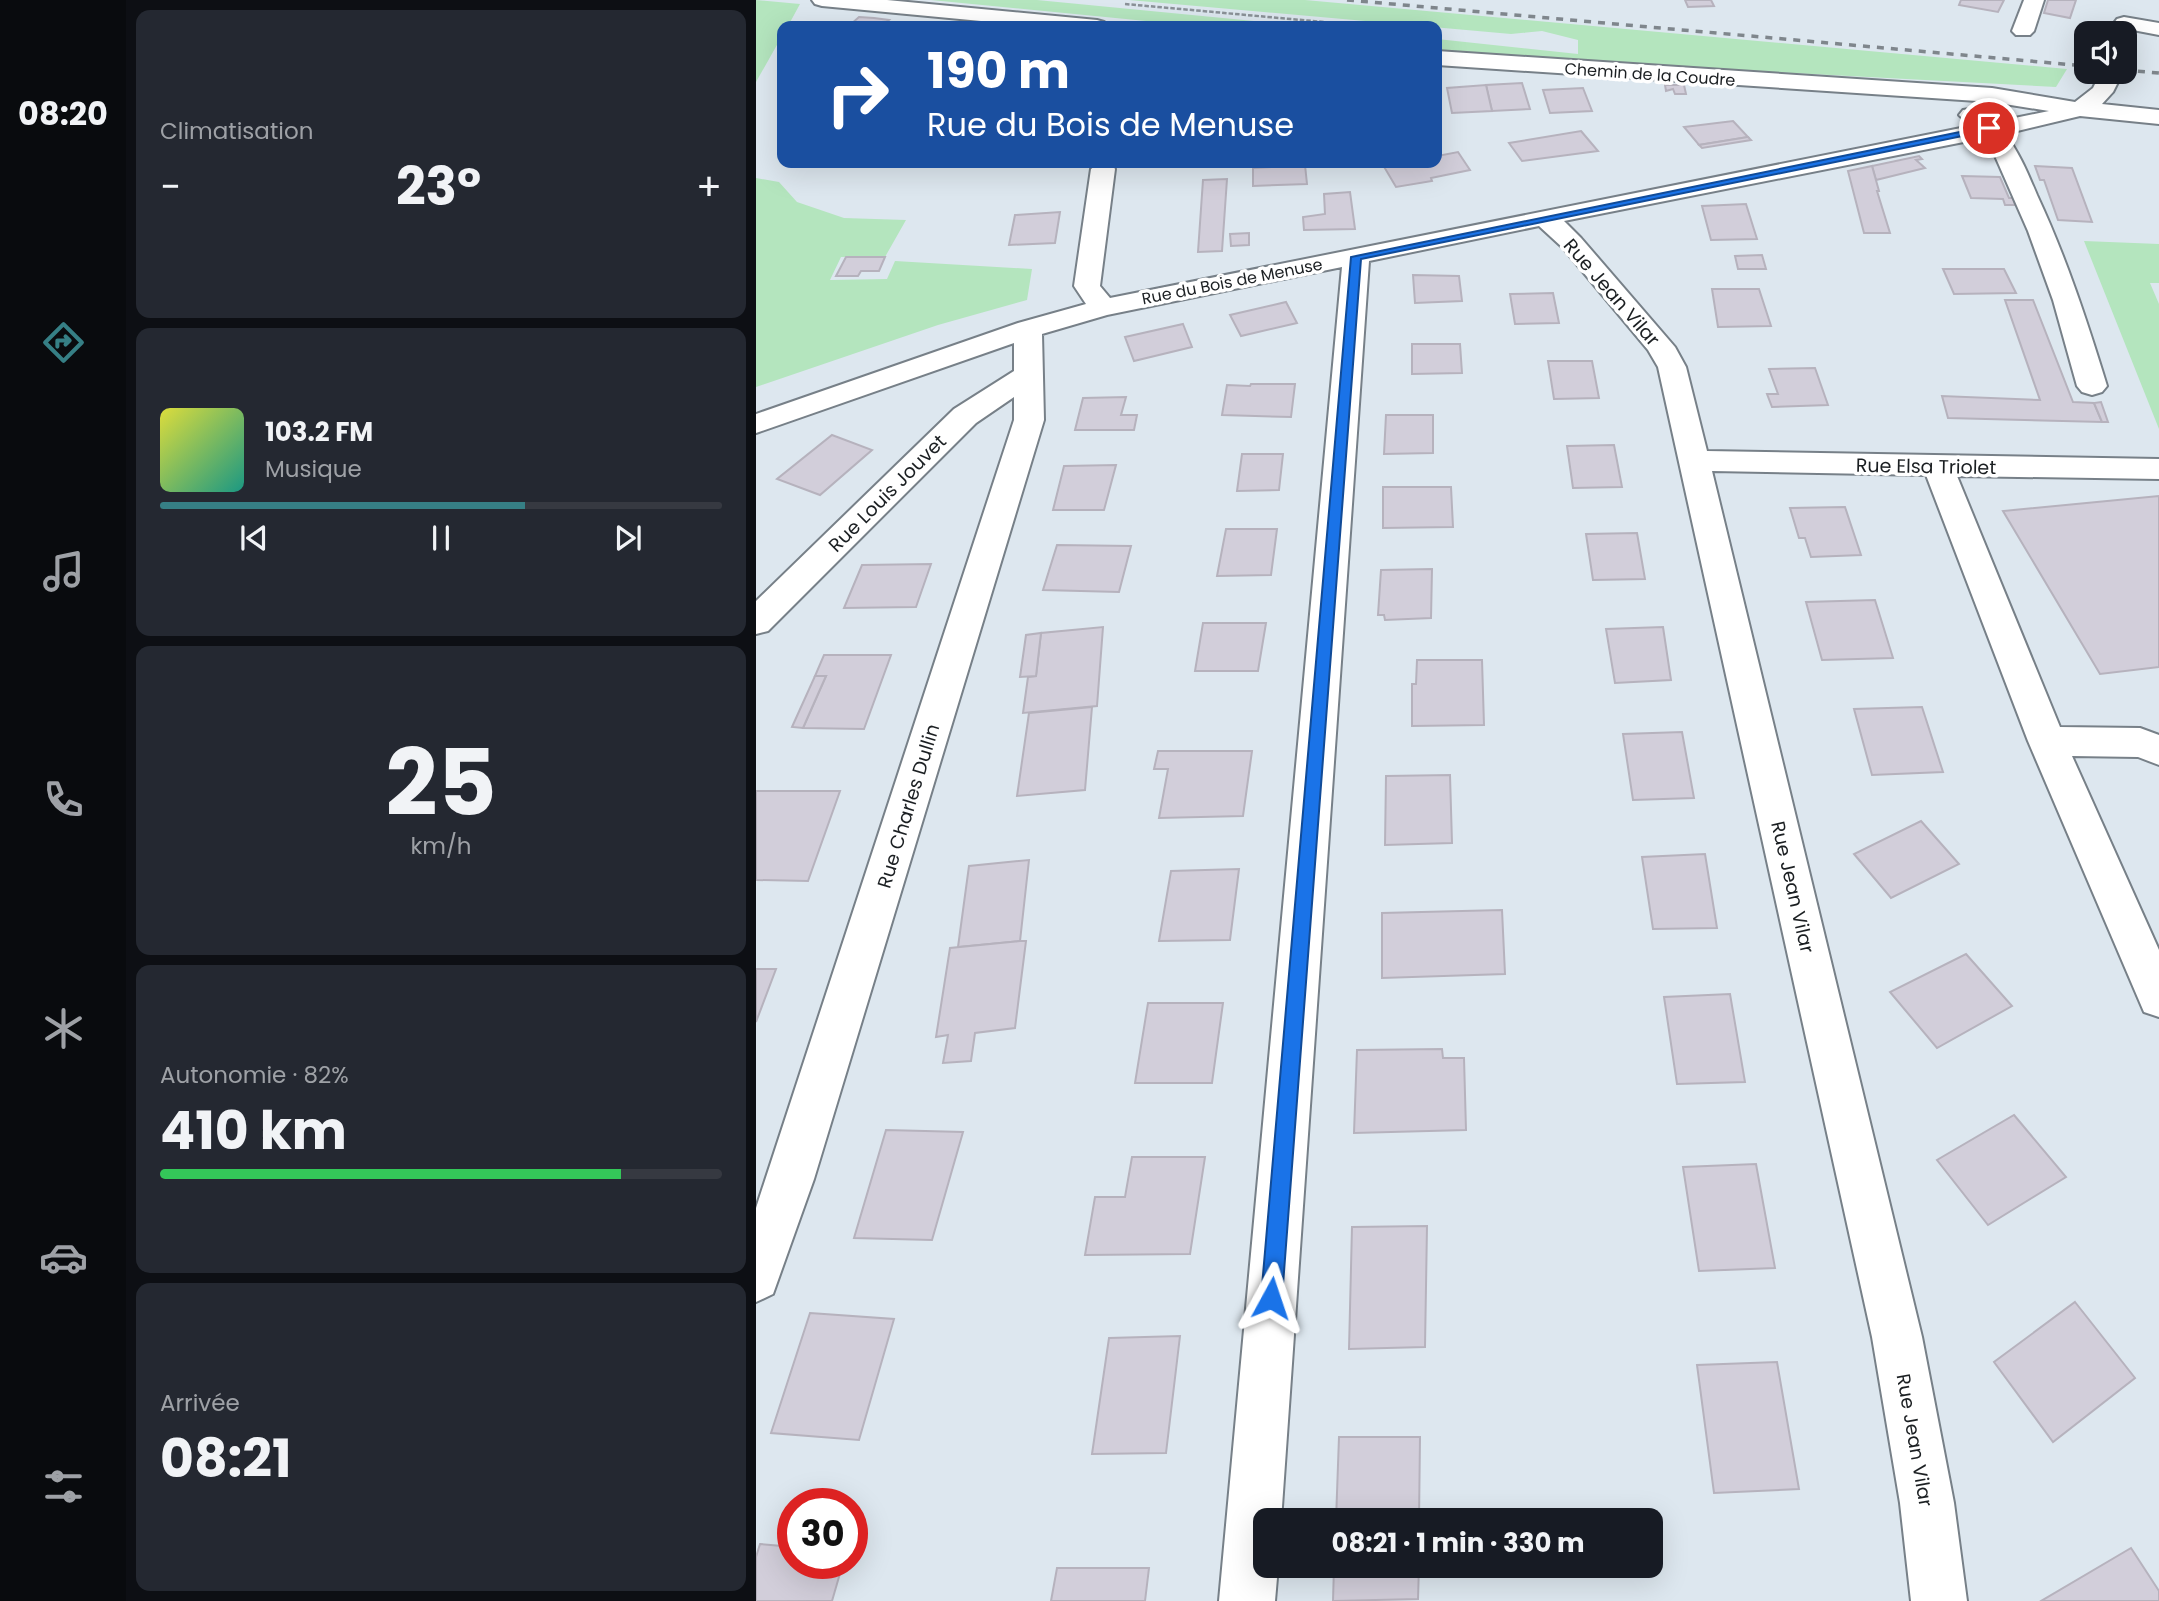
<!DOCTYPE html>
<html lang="fr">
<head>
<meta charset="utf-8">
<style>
	:root { --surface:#171b24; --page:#242831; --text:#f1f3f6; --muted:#9ea1a6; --line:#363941; --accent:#367f85 }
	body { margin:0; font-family:Poppins,sans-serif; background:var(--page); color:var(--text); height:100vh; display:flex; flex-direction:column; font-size:26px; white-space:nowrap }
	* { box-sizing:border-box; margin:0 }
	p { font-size:23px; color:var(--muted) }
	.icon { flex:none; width:38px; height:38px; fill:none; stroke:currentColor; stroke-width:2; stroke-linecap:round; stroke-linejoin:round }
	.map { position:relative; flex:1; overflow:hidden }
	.details { display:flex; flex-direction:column; gap:10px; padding:10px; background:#0d0f14; width:630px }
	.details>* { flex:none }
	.top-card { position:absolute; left:21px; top:21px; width:665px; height:147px; border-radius:14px; box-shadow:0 7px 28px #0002; background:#1a4fa0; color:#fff; overflow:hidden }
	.fabs { position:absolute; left:1318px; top:21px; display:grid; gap:14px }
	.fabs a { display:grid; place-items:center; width:63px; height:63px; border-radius:14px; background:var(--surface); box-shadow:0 7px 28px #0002; font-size:35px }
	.speed { position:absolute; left:21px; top:1488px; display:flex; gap:14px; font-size:35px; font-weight:700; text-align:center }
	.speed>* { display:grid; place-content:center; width:91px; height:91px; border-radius:50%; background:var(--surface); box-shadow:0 7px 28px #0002; line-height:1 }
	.speed .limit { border:10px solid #d22; background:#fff; color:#111 }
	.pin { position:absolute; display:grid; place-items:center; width:60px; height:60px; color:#fff; margin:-30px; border:4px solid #fff; border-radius:50%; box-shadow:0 2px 7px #0007 }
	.me { position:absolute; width:77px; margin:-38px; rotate:5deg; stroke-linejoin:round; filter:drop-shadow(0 0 5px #0008) }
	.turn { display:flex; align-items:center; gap:24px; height:147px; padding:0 35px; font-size:32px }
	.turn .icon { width:91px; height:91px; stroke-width:2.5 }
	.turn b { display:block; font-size:49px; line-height:60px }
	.big { font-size:52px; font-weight:700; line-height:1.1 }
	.details .widget { flex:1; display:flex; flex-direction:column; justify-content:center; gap:10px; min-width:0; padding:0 24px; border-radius:14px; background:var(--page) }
	.details .dial { align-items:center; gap:0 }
	.dial b { font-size:91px; line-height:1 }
	.song { display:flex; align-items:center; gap:21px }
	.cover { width:84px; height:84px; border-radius:10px; background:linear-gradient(135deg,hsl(60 70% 55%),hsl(170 70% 35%)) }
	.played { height:7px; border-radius:4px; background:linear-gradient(90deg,var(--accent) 65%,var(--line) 65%) }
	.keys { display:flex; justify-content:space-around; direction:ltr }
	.heat { display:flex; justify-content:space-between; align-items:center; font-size:38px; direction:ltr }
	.charge { height:10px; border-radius:5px; background:linear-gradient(90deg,#34c759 82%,var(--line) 0) }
	.trip { position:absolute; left:497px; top:1508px; width:410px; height:70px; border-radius:14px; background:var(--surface); box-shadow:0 7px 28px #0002; font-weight:700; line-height:70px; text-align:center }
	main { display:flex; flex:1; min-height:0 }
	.tab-bar { display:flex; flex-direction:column; width:126px; justify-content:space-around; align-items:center; background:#090b0e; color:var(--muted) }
	.tab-bar .icon { width:49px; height:49px }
	.tab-bar .on { color:var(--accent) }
	.tab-bar b { font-size:32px; color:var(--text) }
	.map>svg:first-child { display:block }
	.green { fill:#b4e5be }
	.building { fill:#d2ceda; stroke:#b6b2bd; stroke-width:2 }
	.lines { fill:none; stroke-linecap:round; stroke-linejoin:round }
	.minor-casing { stroke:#778088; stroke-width:4 }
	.path { stroke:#8a9197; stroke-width:2.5; stroke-dasharray:4.5 2; stroke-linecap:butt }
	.minor { fill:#fff; fill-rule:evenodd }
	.rail { stroke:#7f868c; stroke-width:3.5; stroke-dasharray:7 7; stroke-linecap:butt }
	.route { fill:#1a73e8; stroke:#114b97; stroke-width:2 }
	.labels { text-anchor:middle; stroke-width:7; stroke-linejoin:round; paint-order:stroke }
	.far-street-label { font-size:16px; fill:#1b1f22; stroke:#fff }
	.street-label { font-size:19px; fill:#1b1f22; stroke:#fff }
</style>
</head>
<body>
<main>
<nav class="tab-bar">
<b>08:20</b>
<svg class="icon on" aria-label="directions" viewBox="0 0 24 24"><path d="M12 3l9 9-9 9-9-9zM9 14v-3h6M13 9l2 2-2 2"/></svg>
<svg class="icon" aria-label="music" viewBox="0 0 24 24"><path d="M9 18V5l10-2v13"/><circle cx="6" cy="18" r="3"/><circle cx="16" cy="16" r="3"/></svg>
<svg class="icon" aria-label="phone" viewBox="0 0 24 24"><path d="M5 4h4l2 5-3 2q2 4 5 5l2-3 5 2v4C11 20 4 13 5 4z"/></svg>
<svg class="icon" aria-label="climate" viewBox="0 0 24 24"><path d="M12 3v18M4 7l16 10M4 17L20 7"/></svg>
<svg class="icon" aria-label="car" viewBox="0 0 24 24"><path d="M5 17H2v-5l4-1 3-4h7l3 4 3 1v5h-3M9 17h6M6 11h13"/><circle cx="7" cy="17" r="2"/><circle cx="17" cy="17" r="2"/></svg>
<svg class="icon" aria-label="filters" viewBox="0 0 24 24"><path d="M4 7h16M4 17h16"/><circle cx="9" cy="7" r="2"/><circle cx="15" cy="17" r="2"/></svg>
</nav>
<section class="details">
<div class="widget"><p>Climatisation</p>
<div class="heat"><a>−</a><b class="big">23°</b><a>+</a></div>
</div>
<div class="widget">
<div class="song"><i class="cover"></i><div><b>103.2 FM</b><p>Musique</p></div></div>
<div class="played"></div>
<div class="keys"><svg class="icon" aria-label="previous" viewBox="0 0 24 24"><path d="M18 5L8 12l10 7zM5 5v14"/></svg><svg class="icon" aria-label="pause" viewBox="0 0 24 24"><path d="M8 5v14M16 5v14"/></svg><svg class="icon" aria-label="next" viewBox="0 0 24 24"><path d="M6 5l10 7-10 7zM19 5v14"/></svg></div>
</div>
<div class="widget dial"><b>25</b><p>km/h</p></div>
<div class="widget"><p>Autonomie · 82%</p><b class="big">410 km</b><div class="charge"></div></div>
<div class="widget"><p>Arrivée</p><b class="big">08:21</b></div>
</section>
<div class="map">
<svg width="1403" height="1601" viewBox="0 0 1403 1601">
	<rect width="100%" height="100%" fill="#dde7ef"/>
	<!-- green -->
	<g class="green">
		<path d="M0 0 44 4 32 26H26V36L0 82Z"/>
		<path d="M175 0H281L551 26H441Z"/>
		<path d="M373 0H549L1311 69 1300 87 771 59 681 50V39L822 54V40L786 31 755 34Z"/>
		<path d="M0 178 23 182 41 202 88 218 150 220 129 257H85L74 280 131 279 139 261 276 269 271 300 182 325 0 387Z"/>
		<path d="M1328 241 1403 244V283H1394L1403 304V429Z"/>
	</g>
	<!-- building -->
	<g class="building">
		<path d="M929 0H955L958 6 932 7Z"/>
		<path d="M1205 0H1248L1242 12 1203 5Z"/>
		<path d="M1292 0H1320L1314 18 1288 13Z"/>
		<path d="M103 17 118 18 133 20 126 26 94 25Z"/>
		<path d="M766 83 774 109 736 111 730 85Z"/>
		<path d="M730 85 736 111 696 113 691 88Z"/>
		<path d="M909 85H928L930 94H919L917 89 910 91Z"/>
		<path d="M827 88 836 111 794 113 787 90Z"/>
		<path d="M977 121 992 137 943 145 928 127Z"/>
		<path d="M825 131 842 151 766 161 753 143Z"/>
		<path d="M992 137 995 140 946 148 943 145Z"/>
		<path d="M702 152 714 170 675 178 676 181 640 187 627 165 681 163V156Z"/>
		<path d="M1163 156 1166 159 1160 160 1169 168 1120 180 1116 166Z"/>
		<path d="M549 165 551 184 497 186V168Z"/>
		<path d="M1116 166 1123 191H1121L1134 233H1108L1092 171Z"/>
		<path d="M1279 166 1316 168 1336 222 1302 220 1288 180H1284Z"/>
		<path d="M1206 176 1244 177 1253 198H1257L1259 205H1249L1247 199 1215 198Z"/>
		<path d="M471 179 466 251 442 252 447 180Z"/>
		<path d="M594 192 599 229 548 230 547 217 569 214 568 194Z"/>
		<path d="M990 204 1001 239 955 240 946 206Z"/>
		<path d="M304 212 299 243 253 245 259 215Z"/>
		<path d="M493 233V245L475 246 474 234Z"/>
		<path d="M1006 255 1010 269H982L979 256Z"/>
		<path d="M90 257H129L123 271H105L102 276H80Z"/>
		<path d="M1187 269H1248L1260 293 1198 294Z"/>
		<path d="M657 275 703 276 706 301 659 303Z"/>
		<path d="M956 289H1003L1015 326 962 327Z"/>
		<path d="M797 293 803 323 759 324 754 294Z"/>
		<path d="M1249 300H1277L1317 402 1338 403 1346 422 1192 418 1186 396 1284 400Z"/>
		<path d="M530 302 541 323 485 336 474 315Z"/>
		<path d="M427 324 436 347 378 361 369 337Z"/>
		<path d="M656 344H704L706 373 656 374Z"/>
		<path d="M792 361H836L843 398 798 399Z"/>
		<path d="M1059 368 1072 405 1016 407 1011 394H1022L1013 369Z"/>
		<path d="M495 384H539L535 417 466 415 471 385 494 386Z"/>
		<path d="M370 397 365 415H381L378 430H319L327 398Z"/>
		<path d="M1345 402 1352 422H1346L1338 403Z"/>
		<path d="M630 415H677V453L628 454Z"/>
		<path d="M76 435 116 450 64 495 21 479Z"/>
		<path d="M858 445 866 487 817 488 811 446Z"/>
		<path d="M486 454H527L523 490 481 491Z"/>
		<path d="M360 465 348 510H297L308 466Z"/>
		<path d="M627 487H695L697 527 627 528Z"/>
		<path d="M1403 496V667L1344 674 1247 511Z"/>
		<path d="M1089 507 1105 555 1055 557 1049 538H1043L1034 508Z"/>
		<path d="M470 529H521L515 575 461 576Z"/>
		<path d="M881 533 889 579 837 580 830 534Z"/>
		<path d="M301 545 375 546 363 592 287 590Z"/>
		<path d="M175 564 160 607 88 608 106 565Z"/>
		<path d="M676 569 675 618 629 620 628 615H622L625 570Z"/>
		<path d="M1119 600 1137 658 1066 660 1050 602Z"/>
		<path d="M447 623H510L502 671H439Z"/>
		<path d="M347 627 341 706 267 713 272 677 280 676 285 633Z"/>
		<path d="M907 627 915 680 859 683 850 629Z"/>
		<path d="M285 633 280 676 264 677 270 635Z"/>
		<path d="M68 655H135L108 729 47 728 70 676H59Z"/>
		<path d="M661 660H726L728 725 656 726V684H660Z"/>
		<path d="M59 676H70L47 728 36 727Z"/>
		<path d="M336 707 329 790 261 796 273 713Z"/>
		<path d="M1166 707 1187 772 1116 775 1098 709Z"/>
		<path d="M926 732 938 798 877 800 867 734Z"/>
		<path d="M402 751H496L487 816 403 818 412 769H398Z"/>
		<path d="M694 775 696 843 629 845 630 776Z"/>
		<path d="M0 791H84L52 881 0 880Z"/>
		<path d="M1165 821 1203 864 1135 898 1098 854Z"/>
		<path d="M949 854 961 928 897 929 886 857Z"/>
		<path d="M273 860 264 941 202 947 213 866Z"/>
		<path d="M483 869 474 940 403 941 415 871Z"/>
		<path d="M746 910 749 974 626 978V913Z"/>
		<path d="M264 941H270L259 1028 219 1033 215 1061 187 1063 192 1035 180 1037 194 948Z"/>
		<path d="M1210 954 1256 1006 1181 1048 1134 992Z"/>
		<path d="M0 969H20L0 1022Z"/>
		<path d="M974 994 989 1082 921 1084 908 997Z"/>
		<path d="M392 1003H467L456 1083H379Z"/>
		<path d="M686 1049 687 1058H708L710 1130 598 1133 601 1050Z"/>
		<path d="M1258 1115 1310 1177 1232 1225 1181 1160Z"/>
		<path d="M130 1130 207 1132 176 1240 98 1238Z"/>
		<path d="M376 1157H449L434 1254 329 1255 339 1197H369Z"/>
		<path d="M1000 1164 1019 1268 943 1271 927 1167Z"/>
		<path d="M671 1226 669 1347 593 1349 596 1227Z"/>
		<path d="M1319 1302 1379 1378 1297 1442 1238 1362Z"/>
		<path d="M54 1313 138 1319 103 1440 15 1433Z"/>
		<path d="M424 1336 410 1453 336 1454 353 1338Z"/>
		<path d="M1021 1362 1043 1489 958 1493 941 1365Z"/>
		<path d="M583 1437H664L663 1521H580Z"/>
		<path d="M4 1544 37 1547V1563H87L76 1601H0V1557Z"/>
		<path d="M1375 1548 1403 1591V1601H1285Z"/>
		<path d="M578 1566H663L662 1599 577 1601Z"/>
		<path d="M301 1568H393L389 1601H295Z"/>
	</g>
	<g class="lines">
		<!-- minor casing -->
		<g class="minor-casing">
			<g id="minor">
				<path d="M56 0H131L341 20 348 22 352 26H277L66 6 59 4Z"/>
				<path d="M1268 0H1288L1278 31 1274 35H1260L1256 31Z"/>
				<path d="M1368 17 1403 23V35L1361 27 1358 23 1361 19Z"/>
				<path d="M681 51 1236 88 1319 102 1337 88 1345 72H1367L1357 92 1346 104 1403 110V124L1324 116 1249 134C1263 152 1272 174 1281 195 1310 257 1331 321 1351 386L1346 392 1336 395 1326 392 1321 386 1297 300 1272 231 1236 149 1228 138 808 221 825 238 919 347 930 367 951 451 1403 459V479L1201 476 1304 727 1384 728 1403 735V765L1382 757 1316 756 1403 950V1017L1388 1012 1382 998 1272 741 1170 475 956 471 1166 1337 1198 1503 1211 1601H1155L1144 1503 1116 1337 902 367 892 350 807 248 783 226 613 261 525 1521H509V1566H522L519 1601H463L586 267 351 315 286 334 288 420 58 1179 17 1294 0 1302V1208L258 420V397L220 423 12 631 0 634V601L198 409 258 371V343L0 433V414L262 323 330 304 318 286 335 169 343 163 356 164 359 169 344 286 354 298 1215 126 1203 115 1207 110C1221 107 1228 114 1239 122L1293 111 1236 102 681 65Z"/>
			</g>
		</g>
		<!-- path -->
		<path class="path" d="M369 4 612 26"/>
		<!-- minor -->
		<use href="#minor" class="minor"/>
		<!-- rail -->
		<g class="rail">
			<path d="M591 0 1330 66"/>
			<path d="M1368 70 1403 73"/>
		</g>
	</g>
	<!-- route -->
	<path class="route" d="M1233 126H1236V130L605 259 526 1298 523 1305 515 1308 508 1305 505 1298 595 257Z"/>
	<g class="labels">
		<!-- far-street labels -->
		<g class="far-street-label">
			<text transform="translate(894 74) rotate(4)" y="6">Chemin de la Coudre</text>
			<text transform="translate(476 281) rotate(-11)" y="6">Rue du Bois de Menuse</text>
		</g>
		<!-- street labels -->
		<g class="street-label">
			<text transform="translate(856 292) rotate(49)" y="7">Rue Jean Vilar</text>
			<text transform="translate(1170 466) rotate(1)" y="7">Rue Elsa Triolet</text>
			<text transform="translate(131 493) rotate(-45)" y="7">Rue Louis Jouvet</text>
			<text transform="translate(152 806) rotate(-73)" y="7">Rue Charles Dullin</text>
			<text transform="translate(1037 887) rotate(77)" y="7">Rue Jean Vilar</text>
			<text transform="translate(1159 1440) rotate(80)" y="7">Rue Jean Vilar</text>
		</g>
	</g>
</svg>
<div class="fabs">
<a><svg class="icon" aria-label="sound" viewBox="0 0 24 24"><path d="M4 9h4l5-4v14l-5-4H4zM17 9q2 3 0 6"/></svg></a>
</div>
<div class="speed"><div class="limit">30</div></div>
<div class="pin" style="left:1233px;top:128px;background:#d93025"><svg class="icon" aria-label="arrive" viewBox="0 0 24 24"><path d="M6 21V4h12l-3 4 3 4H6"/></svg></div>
<svg class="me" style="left:515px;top:1298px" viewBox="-20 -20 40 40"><path d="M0-17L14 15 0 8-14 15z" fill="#1a73e8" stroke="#fff" stroke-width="4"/></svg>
<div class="trip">08:21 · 1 min · 330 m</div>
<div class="top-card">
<div class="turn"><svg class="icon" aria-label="right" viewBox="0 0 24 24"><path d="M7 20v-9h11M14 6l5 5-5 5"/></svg><div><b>190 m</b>Rue du Bois de Menuse</div></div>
</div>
</div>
</main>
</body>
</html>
